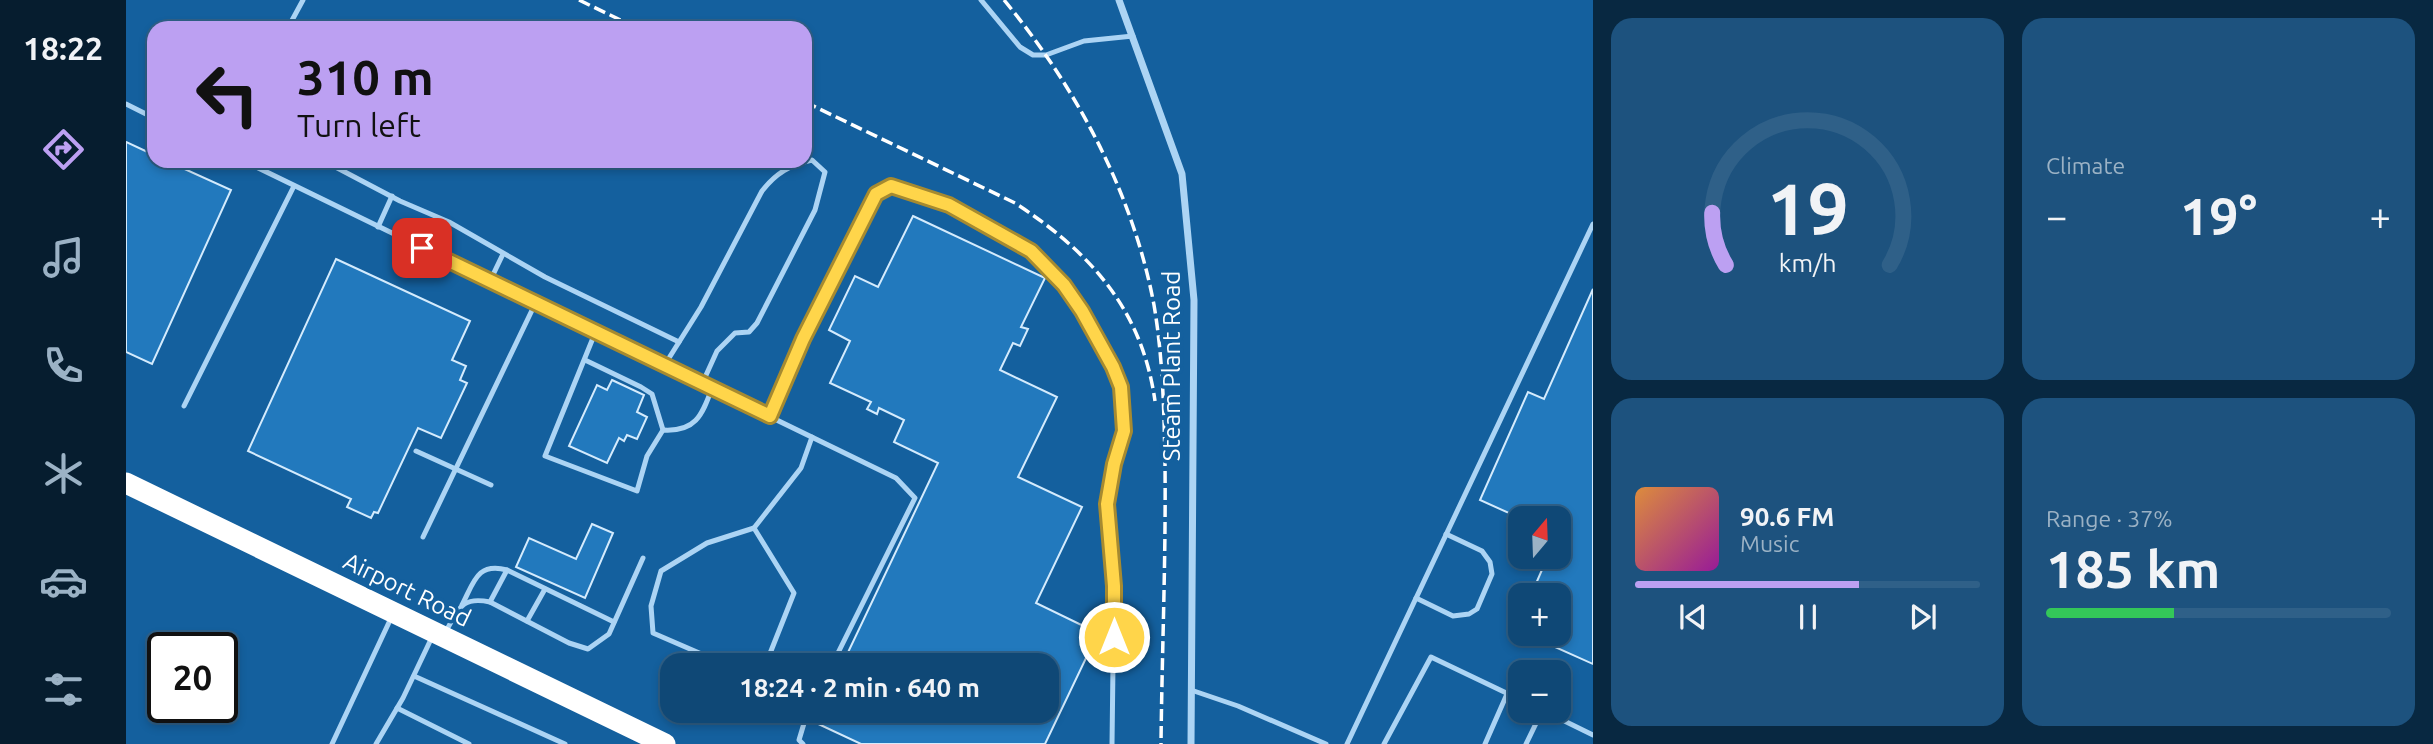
<!DOCTYPE html>
<html lang="en">
<head>
<meta charset="utf-8">
<style>
	:root { --surface:#0f4876; --page:#1d527e; --text:#f1f3f6; --muted:#9bb2c5; --line:#2f6088; --accent:#bca0f2 }
	body { margin:0; font-family:Ubuntu,sans-serif; background:var(--page); color:var(--text); height:100vh; display:flex; flex-direction:column; font-size:26px; white-space:nowrap }
	* { box-sizing:border-box; margin:0 }
	p { font-size:23px; color:var(--muted) }
	.icon { flex:none; width:38px; height:38px; fill:none; stroke:currentColor; stroke-width:2; stroke-linecap:round; stroke-linejoin:round }
	.map { position:relative; flex:1; overflow:hidden }
	.panel { display:flex; flex-direction:column; gap:18px; padding:18px; background:#082841; width:840px }
	.panel>* { flex:none }
	.hud { position:absolute; left:21px; top:21px; width:665px; height:147px; border-radius:21px; box-shadow:0 4px 10px #0003,0 0 0 2px var(--line); background:#bca0f2; color:#111; overflow:hidden }
	.needle { width:46px; rotate:19deg }
	.fabs { position:absolute; left:1382px; top:506px; display:grid; gap:14px }
	.fabs a { display:grid; place-items:center; width:63px; height:63px; border-radius:14px; background:var(--surface); box-shadow:0 4px 10px #0003,0 0 0 2px var(--line); font-size:35px }
	.speed { position:absolute; left:21px; top:632px; display:flex; gap:14px; font-size:35px; font-weight:700; text-align:center }
	.speed>* { display:grid; place-content:center; width:91px; height:91px; border-radius:50%; background:var(--surface); box-shadow:0 4px 10px #0003,0 0 0 2px var(--line); line-height:1 }
	.speed .limit { border:4px solid #111; border-radius:10px; background:#fff; color:#111 }
	.pin { position:absolute; display:grid; place-items:center; width:60px; height:60px; color:#fff; margin:-30px; border-radius:14px; box-shadow:0 4px 10px #0006 }
	.me { position:absolute; width:77px; margin:-38px; rotate:0deg; stroke-linejoin:round; filter:drop-shadow(0 0 5px #0008) }
	.turn { display:flex; align-items:center; gap:24px; height:147px; padding:0 35px; font-size:32px }
	.turn .icon { width:91px; height:91px; stroke-width:2.5 }
	.turn b { display:block; font-size:49px; line-height:60px }
	.big { font-size:52px; font-weight:700; line-height:1.1 }
	.panel .widget { flex:1; display:flex; flex-direction:column; justify-content:center; gap:10px; min-width:0; padding:0 24px; border-radius:21px; background:var(--page) }
	.panel .dial { align-items:center; gap:0 }
	.dial svg { height:182px; overflow:visible; fill:none; stroke:var(--line); stroke-width:7; stroke-linecap:round; text-anchor:middle }
	.dial text { fill:var(--text); stroke:none }
	.song { display:flex; align-items:center; gap:21px }
	.cover { width:84px; height:84px; border-radius:10px; background:linear-gradient(135deg,hsl(30 70% 55%),hsl(300 70% 35%)) }
	.played { height:7px; border-radius:4px; background:linear-gradient(90deg,var(--accent) 65%,var(--line) 65%) }
	.keys { display:flex; justify-content:space-around; direction:ltr }
	.heat { display:flex; justify-content:space-between; align-items:center; font-size:38px; direction:ltr }
	.charge { height:10px; border-radius:5px; background:linear-gradient(90deg,#34c759 37%,var(--line) 0) }
	.panel .tiles { flex:1; display:grid; gap:18px; grid-template-columns:repeat(2,1fr) }
	.trip { position:absolute; left:534px; top:653px; width:399px; height:70px; border-radius:21px; background:var(--surface); box-shadow:0 4px 10px #0003,0 0 0 2px var(--line); font-weight:700; line-height:70px; text-align:center }
	main { display:flex; flex:1; min-height:0 }
	.tabs { display:flex; flex-direction:column; width:126px; justify-content:space-around; align-items:center; background:#061d2f; color:var(--muted) }
	.tabs .icon { width:49px; height:49px }
	.tabs .selected { color:var(--accent) }
	.tabs b { font-size:32px; color:var(--text) }
	.map>svg:first-child { display:block }
	.building { fill:#2279bd; stroke:#d4ebfd; stroke-width:2 }
	.lines { fill:none; stroke-linecap:round; stroke-linejoin:round }
	.lane { stroke:#acd4f4; stroke-width:5 }
	.street { stroke:#acd4f4; stroke-width:7 }
	.highway { stroke:#fff; stroke-width:21 }
	.rail { stroke:#fff; stroke-width:3.5; stroke-dasharray:12 5; stroke-linecap:butt }
	.route-casing { stroke:#a68a30; stroke-width:18 }
	.route { stroke:#ffd54a; stroke-width:12 }
	.labels { text-anchor:middle; stroke-width:7; stroke-linejoin:round; paint-order:stroke }
	.street-label { font-size:24px; fill:#fff; stroke:#14609e }
</style>
</head>
<body>
<main>
<nav class="tabs">
<b>18:22</b>
<svg class="icon selected" aria-label="directions" viewBox="0 0 24 24"><path d="M12 3l9 9-9 9-9-9zM9 14v-3h6M13 9l2 2-2 2"/></svg>
<svg class="icon" aria-label="music" viewBox="0 0 24 24"><path d="M9 18V5l10-2v13"/><circle cx="6" cy="18" r="3"/><circle cx="16" cy="16" r="3"/></svg>
<svg class="icon" aria-label="phone" viewBox="0 0 24 24"><path d="M5 4h4l2 5-3 2q2 4 5 5l2-3 5 2v4C11 20 4 13 5 4z"/></svg>
<svg class="icon" aria-label="climate" viewBox="0 0 24 24"><path d="M12 3v18M4 7l16 10M4 17L20 7"/></svg>
<svg class="icon" aria-label="car" viewBox="0 0 24 24"><path d="M5 17H2v-5l4-1 3-4h7l3 4 3 1v5h-3M9 17h6M6 11h13"/><circle cx="7" cy="17" r="2"/><circle cx="17" cy="17" r="2"/></svg>
<svg class="icon" aria-label="filters" viewBox="0 0 24 24"><path d="M4 7h16M4 17h16"/><circle cx="9" cy="7" r="2"/><circle cx="15" cy="17" r="2"/></svg>
</nav>
<div class="map">
<svg width="1467" height="744" viewBox="0 0 1467 744">
	<rect width="100%" height="100%" fill="#14609e"/>
	<!-- building -->
	<g class="building">
		<path d="M0 142 28 155V161H41L105 190 26 364 0 352Z"/>
		<path d="M787 216 919 278 895 327 902 329 894 346 887 343 874 370 931 397 892 477 956 507 910 603 972 633 919 744H735L688 722 694 710H920V665H716L812 463 768 442 778 420 753 408 751 414 741 409 745 402 704 383 724 341 703 330 729 276 752 287Z"/>
		<path d="M210 259 344 321 326 360 340 366 334 380 341 383 315 438 292 428 252 513 248 512 245 518 221 507 225 499 122 451Z"/>
		<path d="M1467 289V664L1400 634H1433V595H1405L1422 556H1433V518H1394L1354 500 1402 392 1418 399Z"/>
		<path d="M486 380 518 395 511 412 521 417 511 439 501 435 498 441 493 438 481 463 443 446 471 385 481 390Z"/>
		<path d="M466 524 487 533 459 598 390 567 403 538 450 559Z"/>
	</g>
	<g class="lines">
		<!-- lane -->
		<g class="lane">
			<path d="M855 0 894 47 907 55H920L958 41 1007 36"/>
			<path d="M164 24 177 0"/>
			<path d="M0 104 28 118"/>
			<path d="M118 161 770 478 789 498 706 665"/>
			<path d="M198 161 274 201 323 222 419 277 553 342"/>
			<path d="M252 227 266 196"/>
			<path d="M364 281 377 254"/>
			<path d="M469 333 419 456 511 491 521 456 537 430C569 432 576 416 586 388"/>
			<path d="M459 360 515 387 526 394 537 430"/>
			<path d="M538 366 575 307 636 191C650 173 664 165 686 160L699 172 689 210 631 323 623 332 609 333 591 351 576 384"/>
			<path d="M58 406 168 186"/>
			<path d="M644 416 677 339 750 194 765 186 823 206 905 251 938 285 956 311 987 367 995 387 998 431 988 464 981 504 988 586 986 744"/>
			<path d="M290 451 365 485"/>
			<path d="M628 528 668 593 641 661 635 665"/>
			<path d="M297 537 409 304"/>
			<path d="M1290 598 1327 616 1343 614 1351 609 1366 574 1364 562 1356 551 1320 534"/>
			<path d="M364 602 381 570"/>
			<path d="M336 605C348 582 351 562 381 570L488 622"/>
			<path d="M401 621 419 589"/>
			<path d="M320 631C333 609 335 596 364 602L443 643 462 649 483 634 517 558"/>
			<path d="M601 665 527 633 525 606 535 571 581 543 628 528 675 468 686 437"/>
			<path d="M288 676 439 744"/>
			<path d="M1065 690 1112 706 1200 744"/>
			<path d="M271 708 343 744"/>
			<path d="M1416 710 1467 735"/>
			<path d="M206 744 266 616"/>
			<path d="M250 744 277 698 307 635"/>
			<path d="M677 744 673 740 682 710"/>
			<path d="M1221 744 1467 224"/>
			<path d="M1258 744 1305 657 1395 700"/>
			<path d="M1359 744 1381 694"/>
			<path d="M1400 744 1416 711"/>
		</g>
		<!-- street -->
		<path class="street" d="M993 0 1056 174 1068 300 1065 744"/>
		<!-- highway -->
		<path class="highway" d="M0 483 539 744"/>
		<!-- rail -->
		<g class="rail">
			<path d="M453 0 511 28"/>
			<path d="M878 0C950 87 1007 193 1028 305 1037 358 1038 411 1039 464 1040 557 1036 651 1035 744"/>
			<path d="M679 102 889 203C964 252 1016 309 1029 401"/>
		</g>
	</g>
	<g class="lines">
		<!-- route casing -->
		<g class="route-casing">
			<path id="route" d="M296 248 644 416 677 339 750 194 765 186 823 205 905 251 938 285 956 311 987 367 995 387 998 431 988 464 981 504 988 586V637"/>
		</g>
		<!-- route -->
		<use href="#route" class="route"/>
	</g>
	<g class="labels">
		<!-- street labels -->
		<g class="street-label">
			<text transform="translate(1046 366) rotate(-90)" y="8">Steam Plant Road</text>
			<text transform="translate(281 590) rotate(26)" y="8">Airport Road</text>
		</g>
	</g>
</svg>
<div class="fabs">
<a><svg class="needle" viewBox="-14 -14 28 28"><path d="M0-13l5 13h-10z" fill="#e53935"/><path d="M0 13l5-13h-10z" fill="#9bb2c5"/></svg></a>
<a>+</a>
<a>−</a>
</div>
<div class="speed"><div class="limit">20</div></div>
<div class="pin" style="left:296px;top:248px;background:#d93025"><svg class="icon" aria-label="arrive" viewBox="0 0 24 24"><path d="M6 21V4h12l-3 4 3 4H6"/></svg></div>
<svg class="me" style="left:988px;top:637px" viewBox="-20 -20 40 40"><circle r="17" fill="#ffd54a" stroke="#fff" stroke-width="3"/><path d="M0-11L8 9 0 5-8 9z" fill="#fff"/></svg>
<div class="trip">18:24 · 2 min · 640 m</div>
<div class="hud">
<div class="turn"><svg class="icon" aria-label="left" viewBox="0 0 24 24"><path d="M17 20v-9H6M10 6l-5 5 5 5"/></svg><div><b>310 m</b>Turn left</div></div>
</div>
</div>
<section class="panel">
<div class="tiles">
<div class="widget dial"><svg viewBox="0 0 100 80">
<path d="M14 69A42 42 0 1 1 86 69"/>
<path d="M14 69A42 42 0 0 1 8 46" stroke="#bca0f2"/>
<text x="50" y="56" font-size="32" font-weight="700">19</text>
<text x="50" y="72" font-size="11">km/h</text>
</svg></div>
<div class="widget"><p>Climate</p>
<div class="heat"><a>−</a><b class="big">19°</b><a>+</a></div>
</div>
<div class="widget">
<div class="song"><i class="cover"></i><div><b>90.6 FM</b><p>Music</p></div></div>
<div class="played"></div>
<div class="keys"><svg class="icon" aria-label="previous" viewBox="0 0 24 24"><path d="M18 5L8 12l10 7zM5 5v14"/></svg><svg class="icon" aria-label="pause" viewBox="0 0 24 24"><path d="M8 5v14M16 5v14"/></svg><svg class="icon" aria-label="next" viewBox="0 0 24 24"><path d="M6 5l10 7-10 7zM19 5v14"/></svg></div>
</div>
<div class="widget"><p>Range · 37%</p><b class="big">185 km</b><div class="charge"></div></div>
</div>
</section>
</main>
</body>
</html>
